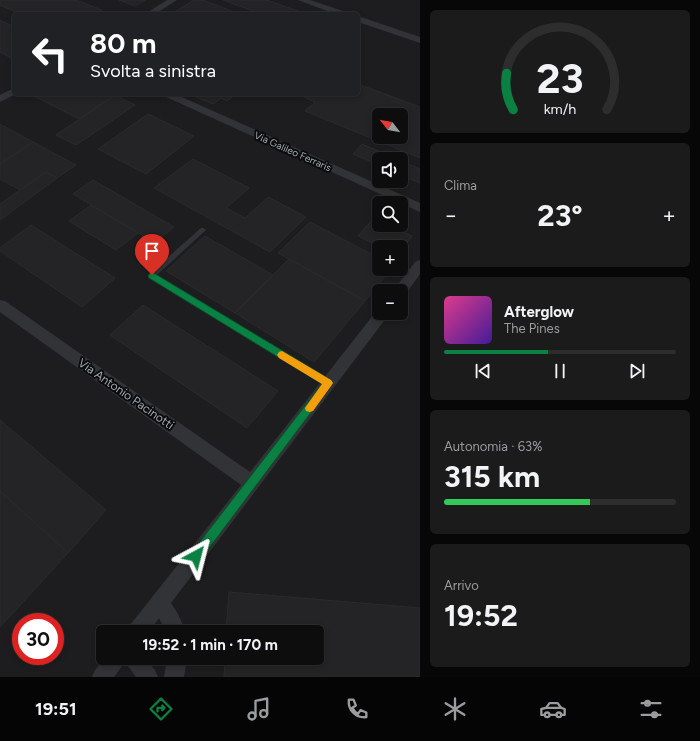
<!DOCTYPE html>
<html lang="it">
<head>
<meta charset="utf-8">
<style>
	:root { --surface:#0d0d0e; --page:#1b1b1c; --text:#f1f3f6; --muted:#9a9c9e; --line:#2d2d2e; --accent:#0b8043 }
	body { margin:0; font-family:Figtree,sans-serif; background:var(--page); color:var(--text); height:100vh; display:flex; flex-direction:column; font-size:15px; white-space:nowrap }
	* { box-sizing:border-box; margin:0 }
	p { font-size:13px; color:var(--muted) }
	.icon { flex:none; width:22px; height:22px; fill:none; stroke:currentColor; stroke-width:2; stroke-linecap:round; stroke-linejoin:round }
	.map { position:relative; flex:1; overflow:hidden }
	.side { display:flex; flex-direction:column; gap:10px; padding:10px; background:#070708; width:280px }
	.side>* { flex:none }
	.banner { position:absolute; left:12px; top:12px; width:348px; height:84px; border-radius:6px; box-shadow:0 2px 6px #0003,0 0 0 1px var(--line); background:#202124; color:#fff; overflow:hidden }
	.needle { width:26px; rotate:301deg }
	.controls { position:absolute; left:372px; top:108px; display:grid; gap:8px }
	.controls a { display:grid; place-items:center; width:36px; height:36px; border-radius:6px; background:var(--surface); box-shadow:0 2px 6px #0003,0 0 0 1px var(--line); font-size:20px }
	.speed { position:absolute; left:12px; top:613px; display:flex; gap:8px; font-size:20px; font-weight:700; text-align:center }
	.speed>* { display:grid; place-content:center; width:52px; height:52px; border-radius:50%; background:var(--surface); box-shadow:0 2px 6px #0003,0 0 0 1px var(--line); line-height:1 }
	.speed .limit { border:6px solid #d22; background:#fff; color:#111 }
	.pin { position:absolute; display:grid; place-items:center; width:34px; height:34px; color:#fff; margin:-41px -17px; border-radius:50% 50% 50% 0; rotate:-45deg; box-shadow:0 0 4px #0007 }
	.pin .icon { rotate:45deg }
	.me { position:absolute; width:44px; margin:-22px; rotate:38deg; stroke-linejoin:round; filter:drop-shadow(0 0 3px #0008) }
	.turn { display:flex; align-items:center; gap:14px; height:84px; padding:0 12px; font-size:18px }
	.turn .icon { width:52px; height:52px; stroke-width:2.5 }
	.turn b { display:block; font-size:28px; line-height:34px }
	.big { font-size:30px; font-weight:700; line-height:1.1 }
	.side .widget { flex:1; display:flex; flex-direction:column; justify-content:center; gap:6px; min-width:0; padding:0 14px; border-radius:6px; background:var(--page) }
	.side .dial { align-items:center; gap:0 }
	.dial svg { height:104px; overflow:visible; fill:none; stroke:var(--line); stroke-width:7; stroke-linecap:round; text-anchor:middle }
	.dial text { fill:var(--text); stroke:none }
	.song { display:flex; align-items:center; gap:12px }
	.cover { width:48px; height:48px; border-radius:6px; background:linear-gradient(135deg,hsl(330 70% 55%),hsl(260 70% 35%)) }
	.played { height:4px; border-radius:2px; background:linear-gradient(90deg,var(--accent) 45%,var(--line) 45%) }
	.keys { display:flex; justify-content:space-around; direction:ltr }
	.heat { display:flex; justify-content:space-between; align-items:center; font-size:22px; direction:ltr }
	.charge { height:6px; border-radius:3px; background:linear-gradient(90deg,#34c759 63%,var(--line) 0) }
	.trip { position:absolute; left:96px; top:625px; width:228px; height:40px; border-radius:6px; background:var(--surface); box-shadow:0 2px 6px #0003,0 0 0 1px var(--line); font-weight:700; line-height:40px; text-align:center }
	.menu { display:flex; height:64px; justify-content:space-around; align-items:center; background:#050506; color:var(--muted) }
	.menu .icon { width:28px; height:28px }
	.menu .current { color:var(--accent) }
	.menu b { font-size:18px; color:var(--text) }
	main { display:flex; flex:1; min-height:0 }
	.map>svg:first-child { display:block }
	.built { fill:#1d1d1f; fill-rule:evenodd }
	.building { fill:#242426; stroke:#2b2b2e; fill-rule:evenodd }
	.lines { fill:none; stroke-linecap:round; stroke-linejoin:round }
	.lane { fill:#323337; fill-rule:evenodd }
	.street { fill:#323337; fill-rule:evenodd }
	.route { fill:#0b8043; stroke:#07532c }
	.slow { fill:#f59e0b }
	.labels { text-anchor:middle; stroke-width:4; stroke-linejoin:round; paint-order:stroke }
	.far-street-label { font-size:10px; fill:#a2a9b2; stroke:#0c0c0d }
	.street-label { font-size:12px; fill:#a2a9b2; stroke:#0c0c0d }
</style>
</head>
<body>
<main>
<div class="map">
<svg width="420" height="677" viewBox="0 0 420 677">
	<rect width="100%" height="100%" fill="#111112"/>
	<!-- built -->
	<path class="built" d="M0 0H420V677H0ZM14 14H358V94H14ZM379 115H401V137H379ZM379 159H401V181H379ZM379 203H401V225H379ZM379 247H401V269H379ZM379 291H401V313H379ZM21 622H55V656H21ZM103 632H317V658H103Z"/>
	<!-- building -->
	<g class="building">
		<path d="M2 0H76L102 10 95 14H20L0 5V1Z"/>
		<path d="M119 0H145L135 6Z"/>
		<path d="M194 0H203L240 14H171Z"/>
		<path d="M223 0H267L306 14H261Z"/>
		<path d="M0 20 14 27 13 59 0 52Z"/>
		<path d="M358 84 420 107V158L305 111 315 102 297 94H358ZM379 115H401V137H379Z"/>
		<path d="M41 94H112L115 95 79 119 36 97Z"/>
		<path d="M200 94H236L227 101 221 98 213 104 196 97Z"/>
		<path d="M115 95 135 105 76 145 56 135Z"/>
		<path d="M148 114 194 136 146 174 98 149Z"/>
		<path d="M0 124 33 142 0 164Z"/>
		<path d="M33 142 76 165 57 178 46 172 20 190 0 179V164Z"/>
		<path d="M362 144 397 159H379V165L353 154Z"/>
		<path d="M193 159 249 188 226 208 245 218 268 197 306 217 270 252 154 188Z"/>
		<path d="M401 161 420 169V183L401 175Z"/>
		<path d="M46 172 57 178 0 220V204Z"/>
		<path d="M93 180 174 227 155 243 73 194Z"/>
		<path d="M91 205 138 233 116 250 69 221Z"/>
		<path d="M374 218 379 221V225H388L412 236 401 250V247H380L358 236Z"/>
		<path d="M310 222 379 258V269H391L365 301 278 253Z"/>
		<path d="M31 225 115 278 82 307 0 251V248Z"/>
		<path d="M205 236 273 275 235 313 166 271Z"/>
		<path d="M289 259 365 301 314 362 235 313Z"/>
		<path d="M143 305 278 391 247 428 110 335Z"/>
		<path d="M0 420 106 510 68 553 0 491Z"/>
		<path d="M0 491 68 553 0 627Z"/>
		<path d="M229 592 420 608V677H224L225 658H317V632H226Z"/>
	</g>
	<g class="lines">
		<!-- lane -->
		<path class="lane" d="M201 228H203L206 230 157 275 331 381 332 383 331 385 328 386 325 385 150 277 149 275 150 273Z"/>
		<!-- street -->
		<g class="street">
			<path d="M167 0H177L155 14H145Z"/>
			<path d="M298 0H310L346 12 347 14H335Z"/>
			<path d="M358 16 420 37V43L358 22Z"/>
			<path d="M14 88V94H16L0 102V95Z"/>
			<path d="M162 94H175L420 203V212L164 96Z"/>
			<path d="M420 260V274L405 295 401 296V291H393L415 262Z"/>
			<path d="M0 300 5 301 250 472 378 309 379 313H390L171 603 178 614 186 632H166L159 618 149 632H127L130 625 241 485 0 312Z"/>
			<path d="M105 658H145L155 670 158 677H136L125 662 114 677H92L95 670Z"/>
			<path d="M167 658H187L184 677H164Z"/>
		</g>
	</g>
	<!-- route -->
	<path class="route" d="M152 272 331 380 333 383 200 560 196 561 192 560 190 556 192 552 322 384 149 278 148 275Z"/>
	<!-- slow -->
	<path class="slow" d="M282 351 331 380 333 383 331 386 313 411 310 412 306 411 305 408 322 384 279 358 277 355 279 352Z"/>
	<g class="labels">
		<!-- far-street labels -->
		<g class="far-street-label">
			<text transform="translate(293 151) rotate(24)" y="4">Via Galileo Ferraris</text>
		</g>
		<!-- street labels -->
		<g class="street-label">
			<text transform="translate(126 394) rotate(35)" y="4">Via Antonio Pacinotti</text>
		</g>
	</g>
</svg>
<div class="controls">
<a><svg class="needle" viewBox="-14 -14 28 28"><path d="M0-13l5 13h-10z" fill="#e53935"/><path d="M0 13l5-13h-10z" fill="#9a9c9e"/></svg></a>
<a><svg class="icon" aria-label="sound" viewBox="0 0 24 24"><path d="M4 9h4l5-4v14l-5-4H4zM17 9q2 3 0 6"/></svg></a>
<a><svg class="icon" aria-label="search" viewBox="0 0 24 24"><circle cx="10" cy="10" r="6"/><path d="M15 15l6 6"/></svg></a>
<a>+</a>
<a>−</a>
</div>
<div class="speed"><div class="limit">30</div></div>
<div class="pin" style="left:152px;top:275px;background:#d93025"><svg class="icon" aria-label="arrive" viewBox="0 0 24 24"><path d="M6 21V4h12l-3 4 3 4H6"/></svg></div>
<svg class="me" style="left:196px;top:556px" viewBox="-20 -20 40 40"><path d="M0-17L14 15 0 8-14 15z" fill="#0b8043" stroke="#fff" stroke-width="4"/></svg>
<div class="trip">19:52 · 1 min · 170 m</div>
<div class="banner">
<div class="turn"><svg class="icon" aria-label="left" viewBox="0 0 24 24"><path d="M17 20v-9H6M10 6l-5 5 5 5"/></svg><div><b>80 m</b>Svolta a sinistra</div></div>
</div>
</div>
<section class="side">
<div class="widget dial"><svg viewBox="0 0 100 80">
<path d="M14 69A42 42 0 1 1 86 69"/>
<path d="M14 69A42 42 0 0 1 9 41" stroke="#0b8043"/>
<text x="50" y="56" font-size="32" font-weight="700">23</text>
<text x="50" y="72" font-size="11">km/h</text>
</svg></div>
<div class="widget"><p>Clima</p>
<div class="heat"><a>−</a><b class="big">23°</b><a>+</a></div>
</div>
<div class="widget">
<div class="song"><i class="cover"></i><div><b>Afterglow</b><p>The Pines</p></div></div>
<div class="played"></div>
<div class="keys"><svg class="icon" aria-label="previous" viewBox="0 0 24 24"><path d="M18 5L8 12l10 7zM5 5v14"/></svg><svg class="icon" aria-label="pause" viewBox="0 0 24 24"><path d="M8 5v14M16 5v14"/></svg><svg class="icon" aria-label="next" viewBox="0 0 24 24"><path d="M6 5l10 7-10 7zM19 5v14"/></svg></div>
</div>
<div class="widget"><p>Autonomia · 63%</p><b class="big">315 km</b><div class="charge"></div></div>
<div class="widget"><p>Arrivo</p><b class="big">19:52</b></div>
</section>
</main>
<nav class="menu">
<b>19:51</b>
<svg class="icon current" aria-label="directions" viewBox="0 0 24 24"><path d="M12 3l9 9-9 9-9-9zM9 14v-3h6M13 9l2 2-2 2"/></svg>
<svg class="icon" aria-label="music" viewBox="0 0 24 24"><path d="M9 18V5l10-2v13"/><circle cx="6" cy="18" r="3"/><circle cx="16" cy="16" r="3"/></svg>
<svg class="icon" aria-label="phone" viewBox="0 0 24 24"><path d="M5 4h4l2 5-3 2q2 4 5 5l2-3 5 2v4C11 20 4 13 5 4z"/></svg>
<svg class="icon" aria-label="climate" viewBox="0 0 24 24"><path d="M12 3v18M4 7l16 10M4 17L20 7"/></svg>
<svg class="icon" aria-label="car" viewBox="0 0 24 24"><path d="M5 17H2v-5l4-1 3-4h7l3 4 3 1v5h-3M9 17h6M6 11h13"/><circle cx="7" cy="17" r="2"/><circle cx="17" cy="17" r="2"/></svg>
<svg class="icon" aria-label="filters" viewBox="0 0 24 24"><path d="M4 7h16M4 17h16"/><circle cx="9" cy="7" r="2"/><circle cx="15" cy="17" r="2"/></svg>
</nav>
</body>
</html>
